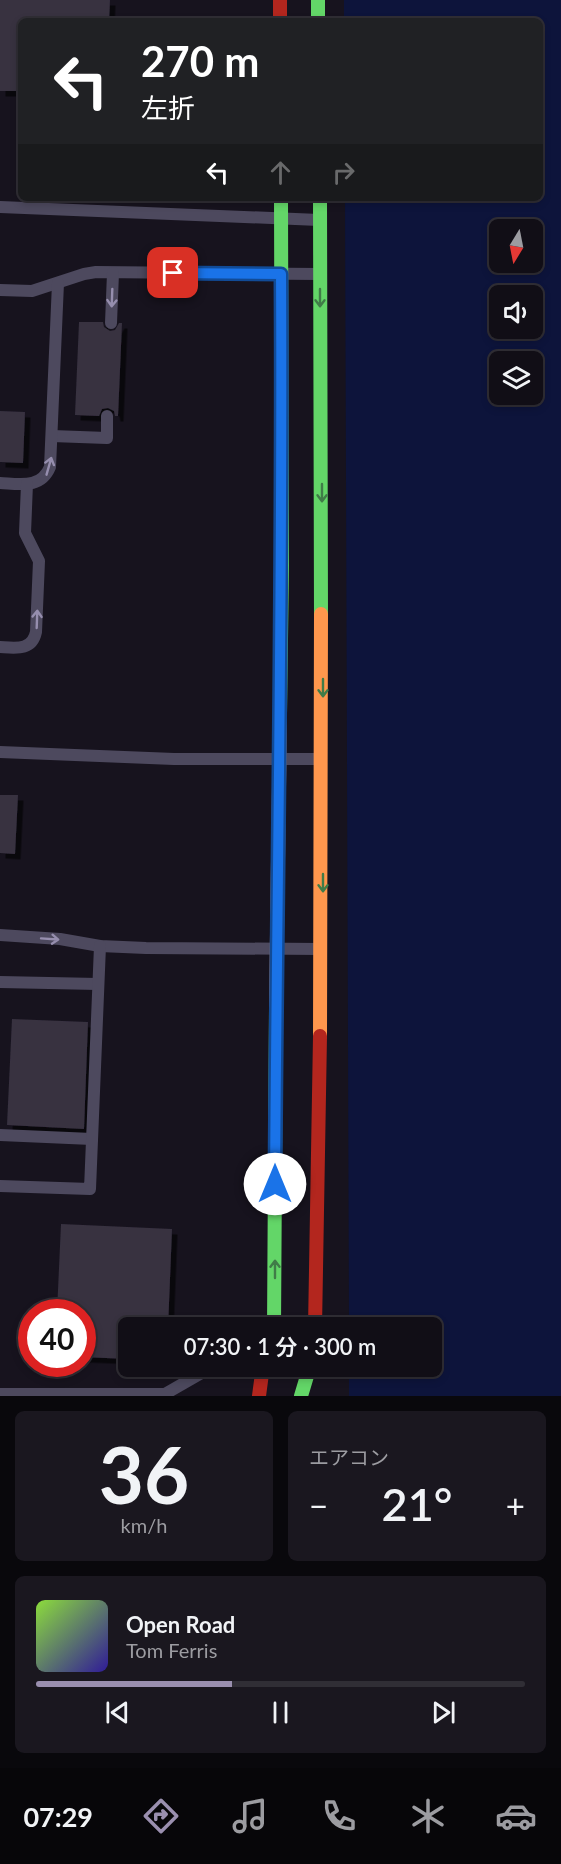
<!DOCTYPE html>
<html lang="ja">
<head>
<meta charset="utf-8">
<style>
	:root { --surface:#110e16; --page:#1a171f; --text:#f1f3f6; --muted:#9c9ca1; --line:#302e35; --accent:#9a8faf }
	body { margin:0; font-family:Lato,"Noto Sans JP",sans-serif; background:var(--page); color:var(--text); height:100vh; display:flex; flex-direction:column; font-size:22px; white-space:nowrap }
	* { box-sizing:border-box; margin:0 }
	p { font-size:20px; color:var(--muted) }
	.icon { flex:none; width:33px; height:33px; fill:none; stroke:currentColor; stroke-width:2; stroke-linecap:round; stroke-linejoin:round }
	.map { position:relative; height:1396px; overflow:hidden }
	.drawer { display:flex; flex-direction:column; gap:15px; padding:15px; background:#09080c; flex:1 }
	.drawer>* { flex:none }
	.hud { position:absolute; left:18px; top:18px; width:525px; height:183px; border-radius:9px; box-shadow:0 3px 9px #0003,0 0 0 2px var(--line); background:#202124; color:#fff; overflow:hidden }
	.needle { width:39px; rotate:190deg }
	.controls { position:absolute; left:489px; top:219px; display:grid; gap:12px }
	.controls a { display:grid; place-items:center; width:54px; height:54px; border-radius:9px; background:var(--surface); box-shadow:0 3px 9px #0003,0 0 0 2px var(--line); font-size:30px }
	.speed { position:absolute; left:18px; top:1299px; display:flex; gap:12px; font-size:30px; font-weight:700; text-align:center }
	.speed>* { display:grid; place-content:center; width:78px; height:78px; border-radius:50%; background:var(--surface); box-shadow:0 3px 9px #0003,0 0 0 2px var(--line); line-height:1 }
	.speed .limit { border:9px solid #d22; background:#fff; color:#111 }
	.pin { position:absolute; display:grid; place-items:center; width:51px; height:51px; color:#fff; margin:-26px; border-radius:12px; box-shadow:0 3px 9px #0006 }
	.me { position:absolute; width:66px; margin:-33px; rotate:0deg; stroke-linejoin:round; filter:drop-shadow(0 0 4px #0008) }
	.turn { display:flex; align-items:center; gap:21px; height:126px; padding:0 24px; font-size:27px }
	.turn .icon { width:78px; height:78px; stroke-width:2.5 }
	.turn b { display:block; font-size:42px; line-height:51px }
	.lanes { display:flex; align-items:center; height:57px; padding:0 24px; background:#0003; justify-content:center; gap:30px; direction:ltr }
	.lanes .off { opacity:.35 }
	.big { font-size:45px; font-weight:600; line-height:1.1 }
	.drawer .widget { flex:1; display:flex; flex-direction:column; justify-content:center; gap:9px; min-width:0; padding:0 21px; border-radius:9px; background:var(--page) }
	.drawer .dial { align-items:center; gap:0 }
	.dial b { font-size:78px; line-height:1 }
	.song { display:flex; align-items:center; gap:18px }
	.cover { width:72px; height:72px; border-radius:9px; background:linear-gradient(135deg,hsl(90 70% 55%),hsl(250 70% 35%)) }
	.played { height:6px; border-radius:3px; background:linear-gradient(90deg,var(--accent) 40%,var(--line) 40%) }
	.keys { display:flex; justify-content:space-around; direction:ltr }
	.heat { display:flex; justify-content:space-between; align-items:center; font-size:33px; direction:ltr }
	.drawer .tiles { flex:1; display:grid; gap:15px; grid-template-columns:1fr 1fr }
	.widget:last-child { grid-column:span 2 }
	.trip { position:absolute; left:118px; top:1317px; width:324px; height:60px; border-radius:9px; background:var(--surface); box-shadow:0 3px 9px #0003,0 0 0 2px var(--line); font-weight:600; line-height:60px; text-align:center }
	.tabs { display:flex; height:96px; justify-content:space-around; align-items:center; background:#070609; color:var(--muted) }
	.tabs .icon { width:42px; height:42px }
	.tabs .on { color:var(--accent) }
	.tabs b { font-size:27px; color:var(--text) }
	.map>svg:first-child { display:block }
	.water { fill:#0d143b; fill-rule:evenodd }
	.building { fill:#373140; filter:url(#shadow) }
	.lines { fill:none; stroke-linecap:round; stroke-linejoin:round }
	.lane { stroke:#4d495e; stroke-width:12 }
	.fast { stroke:#63d668; stroke-width:14 }
	.slow { stroke:#ff974d; stroke-width:14 }
	.jam { stroke:#b3261e; stroke-width:14 }
	.oneway { stroke:#968eae }
	.oneway2 { stroke:#407c48 }
	.route-casing { stroke:#114b97; stroke-width:15 }
	.route { stroke:#1a73e8; stroke-width:10 }
</style>
</head>
<body>
<div class="map">
<svg width="561" height="1396" viewBox="0 0 561 1396">
	<defs>
		<filter id="shadow"><feDropShadow dx="5.5" dy="5.5" stdDeviation="0" flood-color="#0009"/></filter>
	</defs>
	<rect width="100%" height="100%" fill="#17131e"/>
	<!-- water -->
	<path class="water" d="M344 0H561V1396H349V1367L432 1366V1328L349 1327 345 198H540V21H344ZM500 230H532V262H500ZM500 296H532V328H500ZM500 362H532V394H500Z"/>
	<!-- building -->
	<g class="building">
		<path d="M0 0H110L109 21H21V91H0Z"/>
		<path d="M79 322H103L104 327 110 331 115 330 119 323H122L118 416H115L114 411 108 408 102 409 99 416 75 415Z"/>
		<path d="M0 411 25 412 23 463 0 462Z"/>
		<path d="M0 795H18L15 854 0 853Z"/>
		<path d="M12 1019 88 1022 84 1129 7 1125Z"/>
		<path d="M61 1224 172 1229 168 1328H129V1359L82 1357V1312H57Z"/>
	</g>
	<g class="lines">
		<!-- lane -->
		<g class="lane">
			<path d="M0 207 319 220"/>
			<path d="M0 290 32 291 84 274 96 272 320 274"/>
			<path d="M111 323 113 273"/>
			<path d="M52 436 107 438V416"/>
			<path d="M0 483C20 484 41 489 50 467L58 283"/>
			<path d="M0 647C16 648 32 651 36 632L39 561 25 533 27 484"/>
			<path d="M0 752 174 759H319"/>
			<path d="M0 935 60 939 100 946 146 948 321 949"/>
			<path d="M0 982 98 984"/>
			<path d="M0 1135 92 1139"/>
			<path d="M0 1186 90 1189 100 946"/>
			<path d="M0 1394H165L205 1371 306 1367"/>
		</g>
		<!-- fast -->
		<g class="fast">
			<path d="M318 0V21"/>
			<path d="M320 198 321 614"/>
			<path d="M280 714 282 565 281 198"/>
			<path d="M274 1328 276 1007"/>
			<path d="M301 1396 310 1366"/>
		</g>
		<!-- slow -->
		<g class="slow">
			<path d="M276 1007 280 714"/>
			<path d="M320 1036 321 614"/>
		</g>
		<!-- jam -->
		<g class="jam">
			<path d="M280 0V21"/>
			<path d="M315 1328 320 1036"/>
			<path d="M259 1396 263 1366"/>
		</g>
	</g>
	<!-- one-way arrows -->
	<defs><path id="oneway-shaft" d="M-6 0H5M1.5-3L5.5 0L1.5 3" fill="none" stroke-width="1.6" stroke-linecap="round" stroke-linejoin="round" transform="scale(1.5)"/></defs>
	<g class="oneway">
		<use href="#oneway-shaft" transform="translate(112 298) rotate(92)"/>
		<use href="#oneway-shaft" transform="translate(49 466) rotate(-74)"/>
		<use href="#oneway-shaft" transform="translate(37 619) rotate(-88)"/>
		<use href="#oneway-shaft" transform="translate(50 939) rotate(4)"/>
	</g>
	<g class="oneway2">
		<use href="#oneway-shaft" transform="translate(320 298) rotate(90)"/>
		<use href="#oneway-shaft" transform="translate(322 493) rotate(90)"/>
		<use href="#oneway-shaft" transform="translate(323 688) rotate(90)"/>
		<use href="#oneway-shaft" transform="translate(323 883) rotate(90)"/>
		<use href="#oneway-shaft" transform="translate(275 1269) rotate(-90)"/>
	</g>
	<g class="lines">
		<!-- route casing -->
		<g class="route-casing">
			<path id="route" d="M173 273 281 274C283 577 277 880 275 1184"/>
		</g>
		<!-- route -->
		<use href="#route" class="route"/>
	</g>
</svg>
<div class="controls">
<a><svg class="needle" viewBox="-14 -14 28 28"><path d="M0-13l5 13h-10z" fill="#e53935"/><path d="M0 13l5-13h-10z" fill="#9c9ca1"/></svg></a>
<a><svg class="icon" aria-label="sound" viewBox="0 0 24 24"><path d="M4 9h4l5-4v14l-5-4H4zM17 9q2 3 0 6"/></svg></a>
<a><svg class="icon" aria-label="layers" viewBox="0 0 24 24"><path d="M12 4l9 5-9 5-9-5zM3 14l9 5 9-5"/></svg></a>
</div>
<div class="speed"><div class="limit">40</div></div>
<div class="pin" style="left:173px;top:273px;background:#d93025"><svg class="icon" aria-label="arrive" viewBox="0 0 24 24"><path d="M6 21V4h12l-3 4 3 4H6"/></svg></div>
<svg class="me" style="left:275px;top:1184px" viewBox="-20 -20 40 40"><circle r="19" fill="#fff"/><path d="M0-13L10 11 0 6-10 11z" fill="#1a73e8"/></svg>
<div class="trip">07:30 · 1 分 · 300 m</div>
<div class="hud">
<div class="turn"><svg class="icon" aria-label="left" viewBox="0 0 24 24"><path d="M17 20v-9H6M10 6l-5 5 5 5"/></svg><div><b>270 m</b>左折</div></div>
<div class="lanes"><svg class="icon" aria-label="left" viewBox="0 0 24 24"><path d="M17 20v-9H6M10 6l-5 5 5 5"/></svg><svg class="icon off" aria-label="ahead" viewBox="0 0 24 24"><path d="M12 20V5M6 11l6-6 6 6"/></svg><svg class="icon off" aria-label="right" viewBox="0 0 24 24"><path d="M7 20v-9h11M14 6l5 5-5 5"/></svg></div>
</div>
</div>
<section class="drawer">
<div class="tiles">
<div class="widget dial"><b>36</b><p>km/h</p></div>
<div class="widget"><p>エアコン</p>
<div class="heat"><a>−</a><b class="big">21°</b><a>+</a></div>
</div>
<div class="widget">
<div class="song"><i class="cover"></i><div><b>Open Road</b><p>Tom Ferris</p></div></div>
<div class="played"></div>
<div class="keys"><svg class="icon" aria-label="previous" viewBox="0 0 24 24"><path d="M18 5L8 12l10 7zM5 5v14"/></svg><svg class="icon" aria-label="pause" viewBox="0 0 24 24"><path d="M8 5v14M16 5v14"/></svg><svg class="icon" aria-label="next" viewBox="0 0 24 24"><path d="M6 5l10 7-10 7zM19 5v14"/></svg></div>
</div>
</div>
</section>
<nav class="tabs">
<b>07:29</b>
<svg class="icon on" aria-label="directions" viewBox="0 0 24 24"><path d="M12 3l9 9-9 9-9-9zM9 14v-3h6M13 9l2 2-2 2"/></svg>
<svg class="icon" aria-label="music" viewBox="0 0 24 24"><path d="M9 18V5l10-2v13"/><circle cx="6" cy="18" r="3"/><circle cx="16" cy="16" r="3"/></svg>
<svg class="icon" aria-label="phone" viewBox="0 0 24 24"><path d="M5 4h4l2 5-3 2q2 4 5 5l2-3 5 2v4C11 20 4 13 5 4z"/></svg>
<svg class="icon" aria-label="climate" viewBox="0 0 24 24"><path d="M12 3v18M4 7l16 10M4 17L20 7"/></svg>
<svg class="icon" aria-label="car" viewBox="0 0 24 24"><path d="M5 17H2v-5l4-1 3-4h7l3 4 3 1v5h-3M9 17h6M6 11h13"/><circle cx="7" cy="17" r="2"/><circle cx="17" cy="17" r="2"/></svg>
</nav>
</body>
</html>
